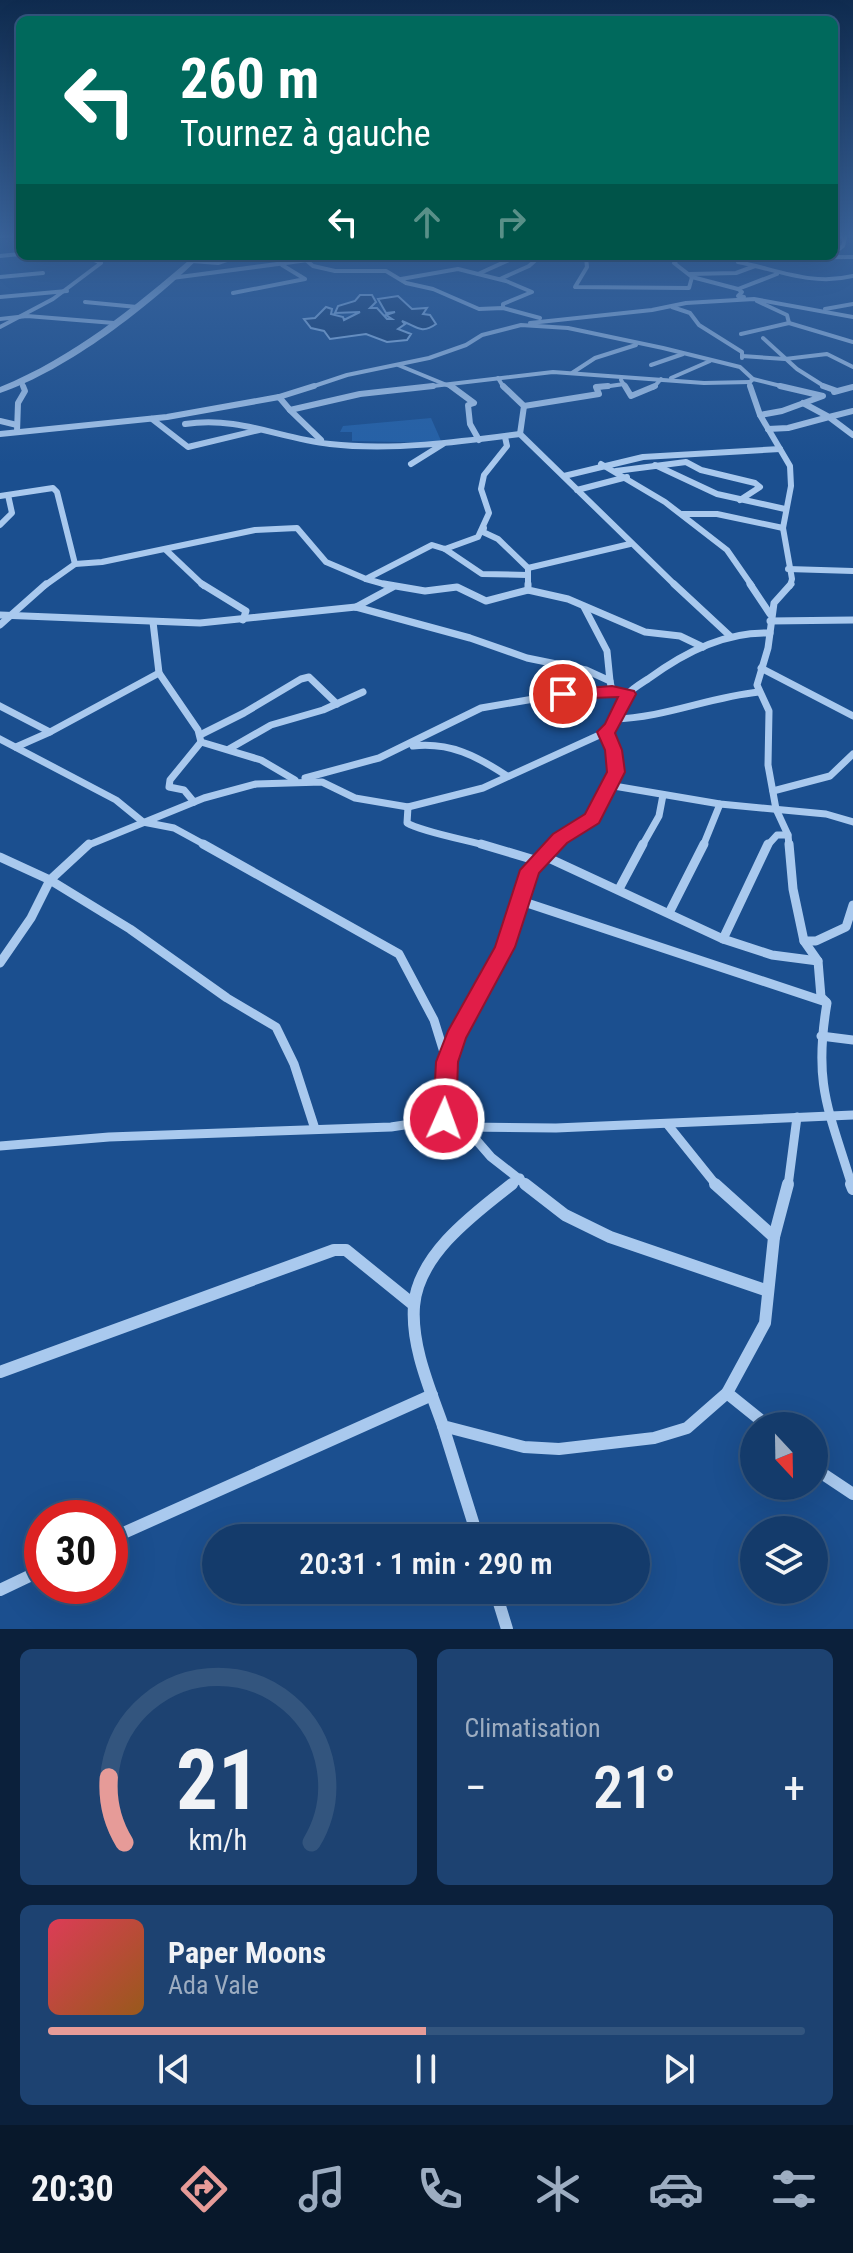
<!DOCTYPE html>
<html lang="fr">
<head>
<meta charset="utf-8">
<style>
	:root { --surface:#143b6b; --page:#1d4271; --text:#f1f3f6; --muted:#9dadc1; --line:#33557e; --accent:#e69b98 }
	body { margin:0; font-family:"Roboto Condensed",sans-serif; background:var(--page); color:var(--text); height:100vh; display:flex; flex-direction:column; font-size:30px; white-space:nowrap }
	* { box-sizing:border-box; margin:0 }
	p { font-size:26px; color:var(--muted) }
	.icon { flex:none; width:44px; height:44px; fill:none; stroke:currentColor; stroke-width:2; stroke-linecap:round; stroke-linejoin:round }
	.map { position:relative; height:1629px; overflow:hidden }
	.sheet { display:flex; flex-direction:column; gap:20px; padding:20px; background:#0b203b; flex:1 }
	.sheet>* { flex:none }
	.guide { position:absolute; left:16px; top:16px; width:822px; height:244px; border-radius:12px; box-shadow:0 8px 32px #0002,0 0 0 2px var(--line); background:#00695c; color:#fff; overflow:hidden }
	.needle { width:52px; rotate:158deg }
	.controls { position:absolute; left:740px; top:1412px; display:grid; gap:16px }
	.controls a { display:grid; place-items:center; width:88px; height:88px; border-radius:50%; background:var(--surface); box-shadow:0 8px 32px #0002,0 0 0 2px var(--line); font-size:40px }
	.speed { position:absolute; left:24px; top:1500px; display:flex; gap:16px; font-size:40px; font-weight:700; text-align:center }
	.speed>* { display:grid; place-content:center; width:104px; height:104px; border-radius:50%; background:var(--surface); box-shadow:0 8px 32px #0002,0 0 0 2px var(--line); line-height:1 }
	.speed .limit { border:12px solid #d22; background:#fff; color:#111 }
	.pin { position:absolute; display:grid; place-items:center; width:68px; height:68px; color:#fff; margin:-34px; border:4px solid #fff; border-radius:50%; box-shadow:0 2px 8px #0007 }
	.me { position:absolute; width:88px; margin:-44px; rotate:2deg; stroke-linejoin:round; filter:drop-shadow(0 0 6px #0008) }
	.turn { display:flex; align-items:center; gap:28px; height:168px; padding:0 32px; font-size:36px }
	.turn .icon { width:104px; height:104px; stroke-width:2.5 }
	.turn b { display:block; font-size:56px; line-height:68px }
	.lanes { display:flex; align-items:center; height:76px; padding:0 32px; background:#0003; justify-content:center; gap:40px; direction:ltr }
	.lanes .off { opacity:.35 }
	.big { font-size:60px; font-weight:600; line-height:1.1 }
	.sheet .card { flex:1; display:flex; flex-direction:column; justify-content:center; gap:12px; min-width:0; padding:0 28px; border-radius:12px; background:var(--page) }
	.sheet .dial { align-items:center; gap:0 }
	.dial svg { height:208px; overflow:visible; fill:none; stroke:var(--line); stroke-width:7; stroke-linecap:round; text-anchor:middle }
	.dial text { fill:var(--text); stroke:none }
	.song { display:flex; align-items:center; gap:24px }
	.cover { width:96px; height:96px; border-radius:12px; background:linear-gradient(135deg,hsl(350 70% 55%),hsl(30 70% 35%)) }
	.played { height:8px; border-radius:4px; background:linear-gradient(90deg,var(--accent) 50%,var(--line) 50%) }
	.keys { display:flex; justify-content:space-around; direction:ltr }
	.heat { display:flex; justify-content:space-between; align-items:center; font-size:44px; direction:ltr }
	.sheet .tiles { flex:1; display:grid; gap:20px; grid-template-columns:1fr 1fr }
	.card:last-child { grid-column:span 2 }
	.trip { position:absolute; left:202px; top:1524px; width:448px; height:80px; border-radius:40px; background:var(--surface); box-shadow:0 8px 32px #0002,0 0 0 2px var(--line); font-weight:600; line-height:80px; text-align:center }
	.tab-bar { display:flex; height:128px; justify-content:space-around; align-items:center; background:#08182b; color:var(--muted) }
	.tab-bar .icon { width:56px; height:56px }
	.tab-bar .on { color:var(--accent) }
	.tab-bar b { font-size:36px; color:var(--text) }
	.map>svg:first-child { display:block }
	.green { fill:#2461a8 }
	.water { fill:#123a6d; stroke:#9cc4f0; stroke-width:2 }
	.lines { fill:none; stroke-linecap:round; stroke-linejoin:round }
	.stream { stroke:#9cc4f0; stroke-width:3 }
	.minor-far4 { stroke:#a9c9ee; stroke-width:4 }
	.minor-far3 { stroke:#a9c9ee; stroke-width:6 }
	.minor-far2 { stroke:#a9c9ee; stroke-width:7 }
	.minor-far1 { stroke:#a9c9ee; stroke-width:9 }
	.minor { stroke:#a9c9ee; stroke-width:12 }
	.tertiary { fill:#a9c9ee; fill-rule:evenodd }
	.route { fill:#e11d48; stroke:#92132f; stroke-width:2 }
</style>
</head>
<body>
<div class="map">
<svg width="853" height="1629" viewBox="0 0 853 1629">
	<rect width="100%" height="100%" fill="#1b4f8f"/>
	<!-- green -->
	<path class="green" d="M431 418 442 443 352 441V432H340L343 426Z"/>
	<!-- water -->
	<path class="water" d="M360 295H372L376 302 370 308H377L387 319H392L386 315 395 312 386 313 378 299 398 296 412 309 427 308 423 314 430 315 436 324C421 335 416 326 402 321L405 324 398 329 411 334 407 340 387 342 366 334 330 339 324 331 311 328 304 319 315 318 326 307 332 309 331 314 343 317 344 320 360 312 335 313 338 306 355 301Z"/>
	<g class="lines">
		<!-- stream -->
		<path class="stream" d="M834 237H845L843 240"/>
		<!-- minor-far4 -->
		<g class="minor-far4">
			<path d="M0 236 19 235"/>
			<path d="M834 253 843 246 846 235"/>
			<path d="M0 256 20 254"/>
			<path d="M396 256 425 259 853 257"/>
			<path d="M586 258 587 267 575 287 689 288 692 277 674 263 678 259"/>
			<path d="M192 261 218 263 238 256"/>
			<path d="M307 261 313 266 335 271H386L406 283 433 289 479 309 503 308 540 318"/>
			<path d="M738 262C778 270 812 286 853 276"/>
			<path d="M478 274 511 259"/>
			<path d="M690 274 736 273 755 266"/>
			<path d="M0 277 43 273"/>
			<path d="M692 277 738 289 742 292 738 296 744 297"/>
			<path d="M172 278 338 256"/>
			<path d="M401 279 458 269 506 281 532 292 503 304V308"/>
			<path d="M500 279 529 266 539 257"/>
			<path d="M738 289 777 274"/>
			<path d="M233 293 305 279 282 265"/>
			<path d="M0 297 67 291"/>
			<path d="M757 301 787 315 789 323"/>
			<path d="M85 302 137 307"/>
			<path d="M672 307 690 313 699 325 742 352V358"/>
			<path d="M825 309 853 304"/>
			<path d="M0 319 27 316 114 323"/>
			<path d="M530 323 652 310 686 303 754 299 853 317"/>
			<path d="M0 327 53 299 101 263 85 256"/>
			<path d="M741 334 789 323 853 342"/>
			<path d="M763 338 797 369 827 388"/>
			<path d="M742 356 785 359 827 354 853 367"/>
			<path d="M398 365 454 388"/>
			<path d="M651 365 683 354"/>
			<path d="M572 373 595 358 636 345"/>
			<path d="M498 378 504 388"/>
			<path d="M671 378 710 361"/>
			<path d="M621 380 626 388"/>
			<path d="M22 382 24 388"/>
			<path d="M308 388 347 375 429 358 466 345 482 335 521 325 568 328 663 348 740 367 753 379 789 388"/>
			<path d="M416 388 553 372 704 383 750 382"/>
			<path d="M596 388 624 384"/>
			<path d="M653 388 661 379"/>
			<path d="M751 388 749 383 753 379"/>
		</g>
		<!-- minor-far3 -->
		<g class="minor-far3">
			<path d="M451 386 474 403 468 405 470 424 479 440"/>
			<path d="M503 386 524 406 520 434"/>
			<path d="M625 386 631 396 655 386"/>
			<path d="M750 386 760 415"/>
			<path d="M780 386 823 396 782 411 760 415 790 466 791 486 783 528 792 579 790 586"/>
			<path d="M823 386 837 391"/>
			<path d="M834 392 853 387"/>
			<path d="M279 397 314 386"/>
			<path d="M803 403 829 417 853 411"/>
			<path d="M524 406 599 394 596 387 608 386"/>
			<path d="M290 410 321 440"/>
			<path d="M152 419 188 447 259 430"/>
			<path d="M0 421 17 425"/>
			<path d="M185 424C239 416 278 438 330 444 390 451 460 442 520 434"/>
			<path d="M768 429 788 428 829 417 853 435"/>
			<path d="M17 432 18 403 25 391 23 386"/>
			<path d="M0 434 167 417 279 397 290 410 360 394 433 386"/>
			<path d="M520 434 676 586"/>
			<path d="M411 464 443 444"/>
			<path d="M601 464 665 502 727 550 752 586"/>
			<path d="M655 465 717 494 785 509"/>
			<path d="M616 471 686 462 701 470 755 483 760 487 740 500"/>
			<path d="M564 476 643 457 780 449"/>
			<path d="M577 490 627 477"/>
			<path d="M0 496 53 488 57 492 75 564"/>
			<path d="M682 514H717L783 528"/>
			<path d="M0 525 12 513 8 495"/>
			<path d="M484 528 483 532 498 539 528 568V586"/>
			<path d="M445 549 482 574 527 575"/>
			<path d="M166 550 204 586"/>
			<path d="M528 568 630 544"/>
			<path d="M788 569 853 571"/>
			<path d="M366 579 391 586"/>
			<path d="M44 586 75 564 102 562 255 530 297 528 326 562 366 579 432 545 445 549 478 537 489 513 481 489 484 475 507 446 505 437"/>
		</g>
		<!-- minor-far2 -->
		<g class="minor-far2">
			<path d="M202 584 246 611 243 620"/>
			<path d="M384 584 425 591 457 587 486 601 528 590"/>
			<path d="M528 584V590L568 599 645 632 680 636 703 647"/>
			<path d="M674 584 730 636"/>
			<path d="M750 584 770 614"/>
			<path d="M356 607 393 587"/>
			<path d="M584 607 607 651 610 681"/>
			<path d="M0 615 200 623 356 607 470 638 527 658 586 670 610 681 612 691"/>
			<path d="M770 621 853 620"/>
			<path d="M153 622 159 673 198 730 201 742 170 780 169 787 184 790 194 802"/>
			<path d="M0 625 46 584"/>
			<path d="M761 668 853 716"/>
			<path d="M0 706 50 732 159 673"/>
			<path d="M614 719C664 718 709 697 759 692"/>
			<path d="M200 735 244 713 301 679 309 677 337 704"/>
			<path d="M0 739 116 800 143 822 174 828 207 846"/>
			<path d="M201 742 261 760 295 780"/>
			<path d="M413 746C450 742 477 756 507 776"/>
			<path d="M16 747 50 732"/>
			<path d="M229 749 271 725 323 710 363 692"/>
			<path d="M305 778 379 758 481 708 563 694 612 691 628 694"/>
			<path d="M608 785 720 804 826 814 853 822"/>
			<path d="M773 791 830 776 853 754"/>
			<path d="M408 807 407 823C422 832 467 840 488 846"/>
			<path d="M86 846 204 798 256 784 322 782 355 798 408 807 483 788 606 732C618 722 618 706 628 694 633 688 642 683 648 679 683 653 725 631 770 633"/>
			<path d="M553 846 592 818 616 772 613 750 606 732"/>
			<path d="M642 846 659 816 663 795"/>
			<path d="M703 846 720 804"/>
			<path d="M767 846 777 835H788"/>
			<path d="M789 846 788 835 776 809 768 765 769 711 757 685 768 648 774 603 791 584"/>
		</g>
		<!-- minor-far1 -->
		<g class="minor-far1">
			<path d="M203 844 399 954 434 1020 447 1062"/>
			<path d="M481 844 538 861"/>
			<path d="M789 844 793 889 804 941 818 961 821 997 827 1003C813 1085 829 1110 852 1186"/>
			<path d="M542 855 723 939 772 955 818 961"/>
			<path d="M0 857 50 880 89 844"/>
			<path d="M619 889 643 844"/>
			<path d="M521 901 826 1002"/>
			<path d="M669 913 704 844"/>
			<path d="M723 939 768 844"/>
			<path d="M804 941H816L846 927 853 905"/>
			<path d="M0 963 31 918 50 880 130 929 227 998 276 1027 294 1064 315 1129"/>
			<path d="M821 1036 853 1040"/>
			<path d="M444 1119 447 1062 456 1037 505 947 530 870 555 844"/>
			<path d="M668 1125 717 1186"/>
			<path d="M465 1127 491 1157 528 1186"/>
			<path d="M0 1146 109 1137 391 1127 444 1119 465 1127 556 1128 853 1115"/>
			<path d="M510 1186 520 1178"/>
			<path d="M788 1186 797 1117"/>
		</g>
		<!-- minor -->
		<g class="minor">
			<path d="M512 1184C475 1213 418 1254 414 1306 411 1346 430 1389 443 1426L524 1447 559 1449 654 1438 687 1428 727 1393"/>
			<path d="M525 1184 565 1215 610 1237 768 1291"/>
			<path d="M715 1184 774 1237 765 1323 727 1393 768 1426"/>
			<path d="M851 1184 853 1189"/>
			<path d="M774 1237 788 1184"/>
			<path d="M0 1372 334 1250H346L414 1305"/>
			<path d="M443 1426 478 1538"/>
			<path d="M814 1468 853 1494"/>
			<path d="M110 1539 432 1395"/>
			<path d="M0 1590 42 1570"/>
			<path d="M495 1590 507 1629"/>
		</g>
		<!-- tertiary -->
		<path class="tertiary" d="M194 256H201C150 306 68 370 0 393V387C74 357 134 307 194 256Z"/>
	</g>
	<!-- sky -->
	<linearGradient id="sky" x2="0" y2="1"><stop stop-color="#0f2b4f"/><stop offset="0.51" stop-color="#39639b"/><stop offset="1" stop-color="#39639b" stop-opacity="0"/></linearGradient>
	<rect width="853" height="463" fill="url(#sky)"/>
	<!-- route -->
	<path class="route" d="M612 686 634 691 636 694 615 733 622 750 625 772 599 823 567 843 539 873 515 947 466 1038 458 1062 456 1119 453 1126 444 1129 436 1126 433 1119 436 1062 448 1031 495 947 520 870 553 834 585 814 607 772 605 750 597 732 605 724 618 697 563 699 555 694 563 690Z"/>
</svg>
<div class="controls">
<a><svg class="needle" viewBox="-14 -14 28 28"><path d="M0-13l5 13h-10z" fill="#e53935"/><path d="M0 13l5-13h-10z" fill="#9dadc1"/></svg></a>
<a><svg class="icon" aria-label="layers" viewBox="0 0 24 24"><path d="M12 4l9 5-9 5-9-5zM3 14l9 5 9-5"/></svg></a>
</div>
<div class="speed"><div class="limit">30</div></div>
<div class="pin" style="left:563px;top:694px;background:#d93025"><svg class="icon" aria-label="arrive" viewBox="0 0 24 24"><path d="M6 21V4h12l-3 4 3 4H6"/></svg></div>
<svg class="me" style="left:444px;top:1119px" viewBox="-20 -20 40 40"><circle r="17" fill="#e11d48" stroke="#fff" stroke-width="3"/><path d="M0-11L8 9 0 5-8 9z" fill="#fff"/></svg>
<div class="trip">20:31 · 1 min · 290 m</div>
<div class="guide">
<div class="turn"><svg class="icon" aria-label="left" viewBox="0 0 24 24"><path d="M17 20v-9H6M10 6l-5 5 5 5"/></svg><div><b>260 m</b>Tournez à gauche</div></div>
<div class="lanes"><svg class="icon" aria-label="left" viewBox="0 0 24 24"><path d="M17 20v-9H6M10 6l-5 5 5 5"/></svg><svg class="icon off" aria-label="ahead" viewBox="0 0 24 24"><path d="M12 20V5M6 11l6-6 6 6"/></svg><svg class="icon off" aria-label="right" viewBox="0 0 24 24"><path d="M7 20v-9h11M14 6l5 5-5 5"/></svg></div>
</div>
</div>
<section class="sheet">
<div class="tiles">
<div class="card dial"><svg viewBox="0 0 100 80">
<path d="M14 69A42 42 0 1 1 86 69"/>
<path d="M14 69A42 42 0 0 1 8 44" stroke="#e69b98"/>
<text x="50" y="56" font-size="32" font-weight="700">21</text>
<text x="50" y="72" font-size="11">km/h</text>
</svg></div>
<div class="card"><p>Climatisation</p>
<div class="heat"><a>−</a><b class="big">21°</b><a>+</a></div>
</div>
<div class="card">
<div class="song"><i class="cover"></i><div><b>Paper Moons</b><p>Ada Vale</p></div></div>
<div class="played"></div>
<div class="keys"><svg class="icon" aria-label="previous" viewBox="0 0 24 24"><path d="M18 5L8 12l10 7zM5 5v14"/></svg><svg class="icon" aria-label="pause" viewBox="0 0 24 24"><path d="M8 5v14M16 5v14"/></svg><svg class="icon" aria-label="next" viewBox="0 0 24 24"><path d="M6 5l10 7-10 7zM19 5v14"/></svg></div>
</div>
</div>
</section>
<nav class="tab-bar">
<b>20:30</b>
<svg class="icon on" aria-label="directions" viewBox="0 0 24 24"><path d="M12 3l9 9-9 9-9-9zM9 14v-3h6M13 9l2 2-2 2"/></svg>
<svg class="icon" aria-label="music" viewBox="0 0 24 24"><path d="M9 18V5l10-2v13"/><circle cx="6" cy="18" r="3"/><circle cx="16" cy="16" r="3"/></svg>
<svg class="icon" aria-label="phone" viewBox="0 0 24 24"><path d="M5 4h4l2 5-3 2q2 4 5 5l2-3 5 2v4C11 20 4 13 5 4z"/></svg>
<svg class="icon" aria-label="climate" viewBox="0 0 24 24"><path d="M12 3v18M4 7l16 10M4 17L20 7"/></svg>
<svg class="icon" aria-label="car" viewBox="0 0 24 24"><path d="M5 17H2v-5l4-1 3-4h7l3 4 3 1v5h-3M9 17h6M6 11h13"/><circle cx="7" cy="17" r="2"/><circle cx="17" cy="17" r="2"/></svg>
<svg class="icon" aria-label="filters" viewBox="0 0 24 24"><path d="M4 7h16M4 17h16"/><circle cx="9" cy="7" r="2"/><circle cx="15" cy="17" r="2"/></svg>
</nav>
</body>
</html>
